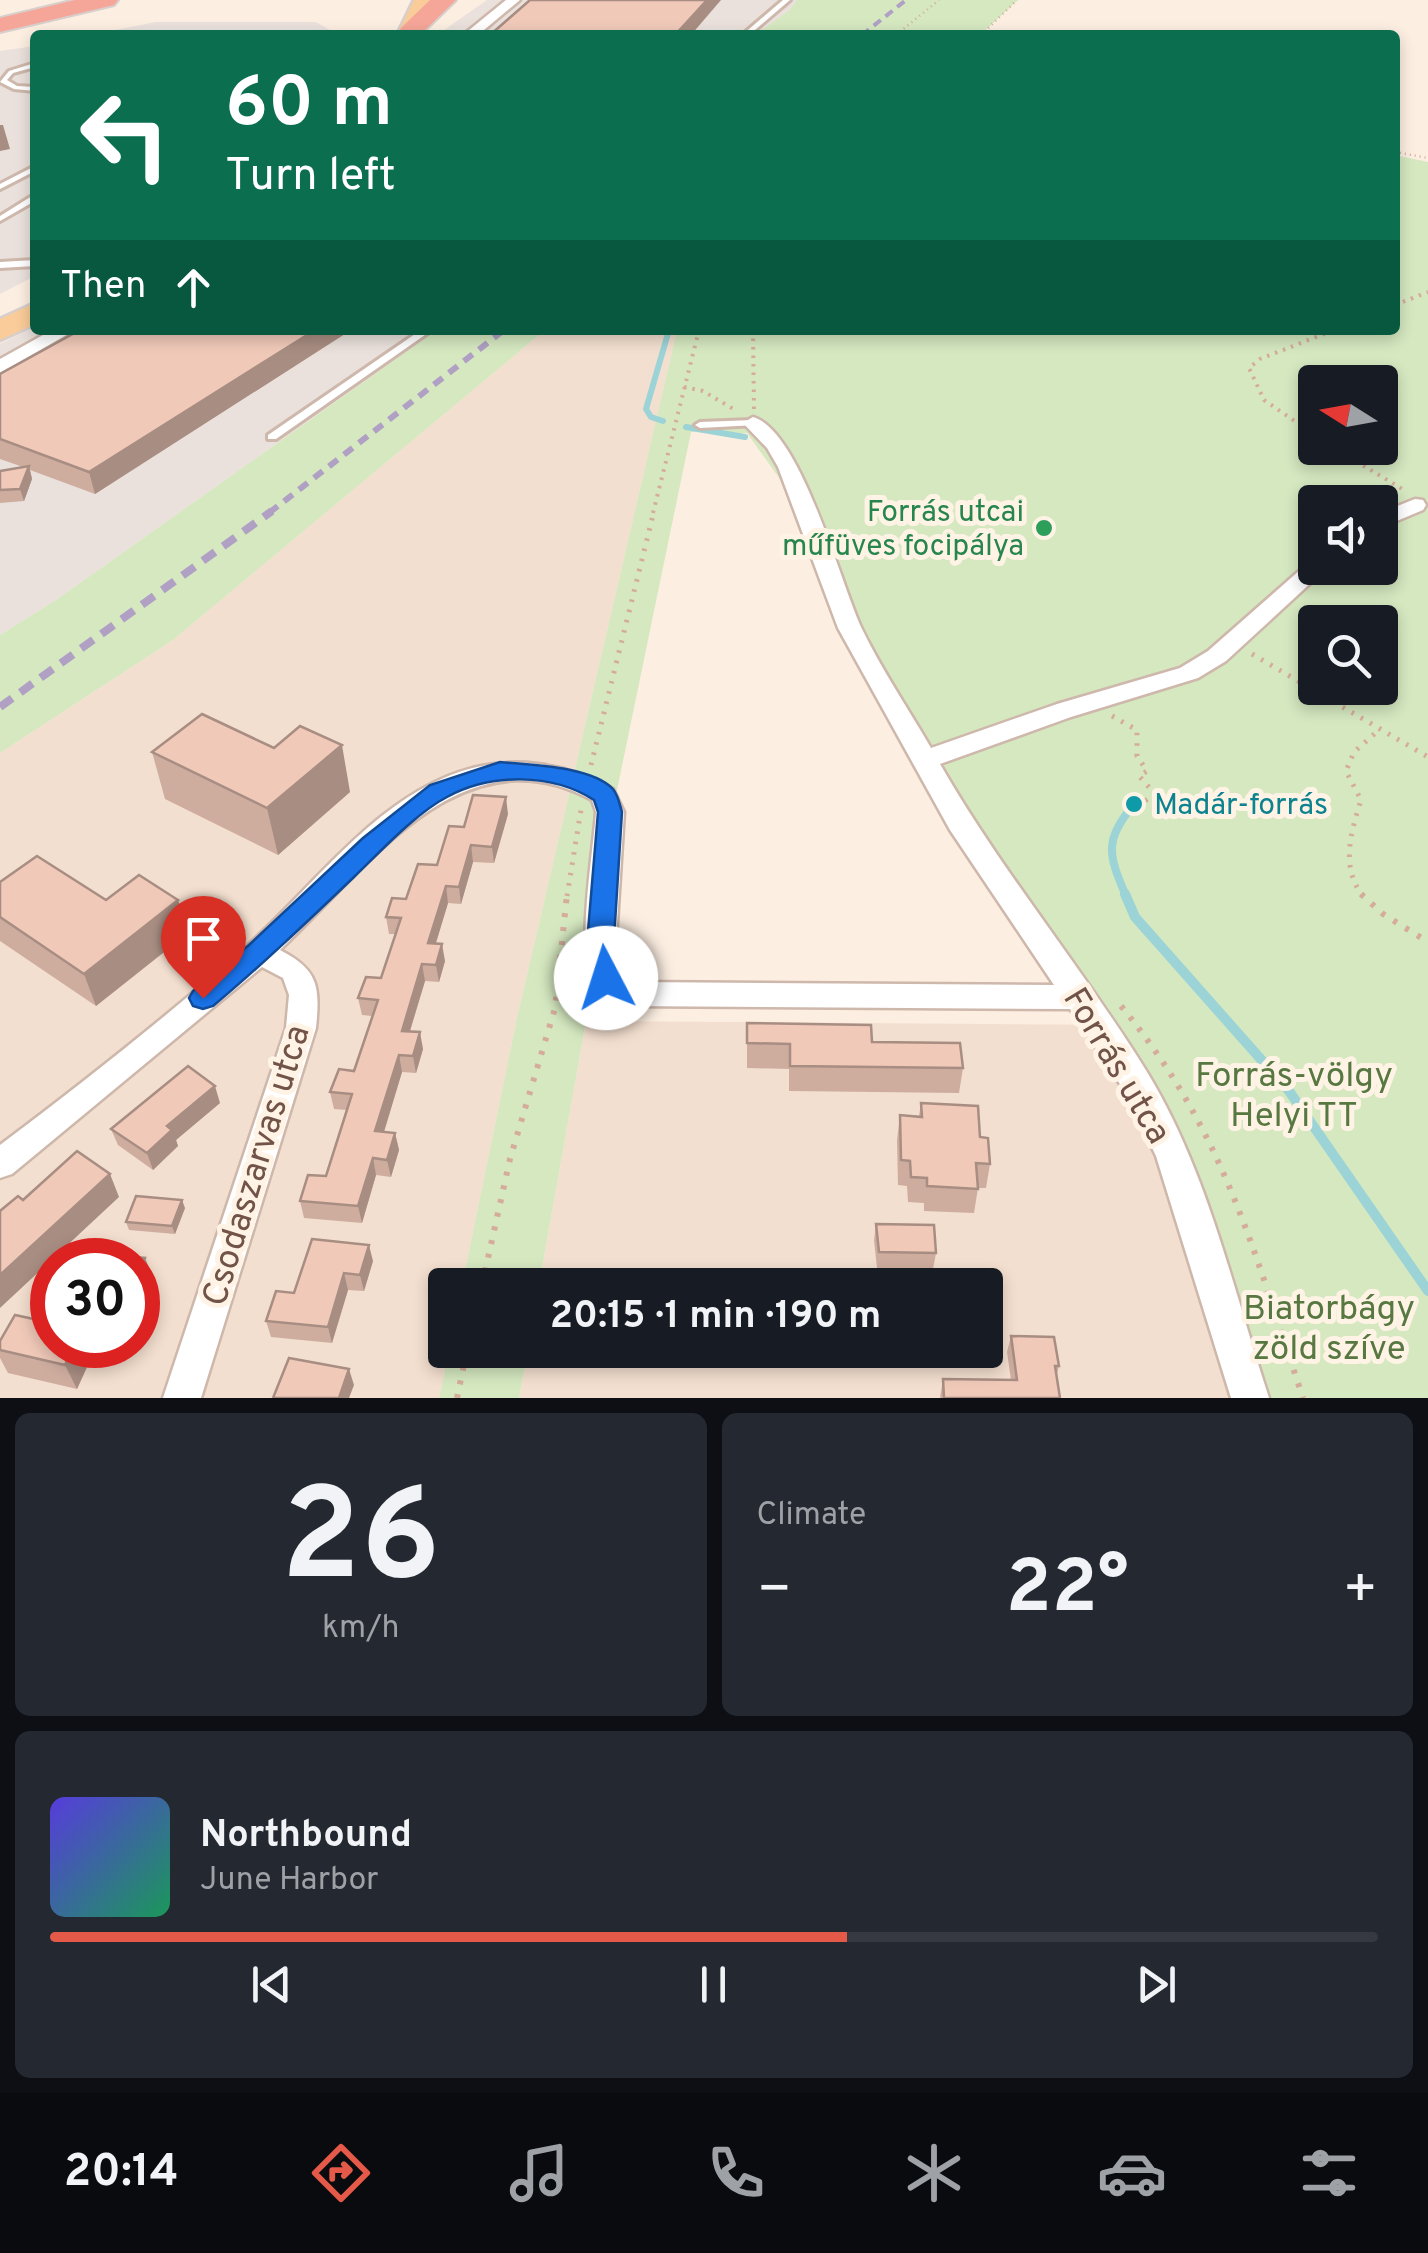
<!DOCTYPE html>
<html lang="en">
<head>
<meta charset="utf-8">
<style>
	:root { --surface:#171b24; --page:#242831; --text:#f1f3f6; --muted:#9ea1a6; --line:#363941; --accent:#e45947 }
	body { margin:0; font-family:Overpass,sans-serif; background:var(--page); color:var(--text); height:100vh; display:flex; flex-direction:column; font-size:38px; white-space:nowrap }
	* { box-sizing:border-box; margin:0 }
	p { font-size:32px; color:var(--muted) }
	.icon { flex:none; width:55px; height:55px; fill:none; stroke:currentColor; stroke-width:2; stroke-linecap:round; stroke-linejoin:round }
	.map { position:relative; height:1398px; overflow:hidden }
	.panel { display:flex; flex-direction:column; gap:15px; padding:15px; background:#0d0f14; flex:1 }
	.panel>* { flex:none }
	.guide { position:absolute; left:30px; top:30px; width:1370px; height:305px; border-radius:10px; box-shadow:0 5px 15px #0003; background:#0b6e4f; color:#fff; overflow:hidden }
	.needle { width:65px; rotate:281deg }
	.controls { position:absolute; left:1298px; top:365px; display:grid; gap:20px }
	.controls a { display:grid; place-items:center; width:100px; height:100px; border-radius:10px; background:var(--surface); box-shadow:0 5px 15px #0003; font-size:50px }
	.speed { position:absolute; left:30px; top:1238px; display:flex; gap:20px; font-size:50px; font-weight:700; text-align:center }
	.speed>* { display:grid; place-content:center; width:130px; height:130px; border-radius:50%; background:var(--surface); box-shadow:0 5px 15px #0003; line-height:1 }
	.speed .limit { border:15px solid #d22; background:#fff; color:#111 }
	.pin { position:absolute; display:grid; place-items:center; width:85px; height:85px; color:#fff; margin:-102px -42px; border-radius:50% 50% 50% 0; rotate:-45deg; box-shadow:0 0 10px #0007 }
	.pin .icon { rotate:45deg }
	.me { position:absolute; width:110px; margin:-55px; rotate:355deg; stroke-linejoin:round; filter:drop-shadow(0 0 8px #0008) }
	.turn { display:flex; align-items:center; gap:35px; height:210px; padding:0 30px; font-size:45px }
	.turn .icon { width:130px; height:130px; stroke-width:2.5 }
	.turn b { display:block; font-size:70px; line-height:85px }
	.then { display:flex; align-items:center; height:95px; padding:0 30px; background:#0003; gap:20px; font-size:38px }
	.big { font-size:75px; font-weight:700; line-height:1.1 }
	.panel .tile { flex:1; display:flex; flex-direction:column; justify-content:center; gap:15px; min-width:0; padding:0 35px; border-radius:15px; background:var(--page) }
	.panel .dial { align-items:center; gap:0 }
	.dial b { font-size:130px; line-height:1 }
	.song { display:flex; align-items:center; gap:30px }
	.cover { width:120px; height:120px; border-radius:15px; background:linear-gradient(135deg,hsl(250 70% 55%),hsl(150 70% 35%)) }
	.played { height:10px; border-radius:5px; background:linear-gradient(90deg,var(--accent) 60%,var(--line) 60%) }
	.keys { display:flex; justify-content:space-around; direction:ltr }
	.heat { display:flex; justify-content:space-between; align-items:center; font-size:55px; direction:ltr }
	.panel .tiles { flex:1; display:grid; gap:15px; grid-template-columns:1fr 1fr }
	.tile:last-child { grid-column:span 2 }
	.trip { position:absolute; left:428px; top:1268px; width:575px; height:100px; border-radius:10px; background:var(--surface); box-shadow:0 5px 15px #0003; font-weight:700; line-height:100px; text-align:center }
	.menu { display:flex; height:160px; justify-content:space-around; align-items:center; background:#090b0e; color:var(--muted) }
	.menu .icon { width:70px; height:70px }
	.menu .on { color:var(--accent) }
	.menu b { font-size:45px; color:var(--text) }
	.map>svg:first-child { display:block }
	.residential { fill:#f3dfcf; fill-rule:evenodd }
	.industrial { fill:#eae1dc }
	.green { fill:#d5e8c0; fill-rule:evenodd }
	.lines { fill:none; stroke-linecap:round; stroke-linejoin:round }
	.stream-far2 { stroke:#9cd3d6; stroke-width:6 }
	.stream-far1 { stroke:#9cd3d6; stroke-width:8 }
	.stream { stroke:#9cd3d6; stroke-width:10 }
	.service-casing { stroke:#ceb7ab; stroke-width:6 }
	.minor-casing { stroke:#ceb7ab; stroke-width:5 }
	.primary-casing { stroke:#d8cfcc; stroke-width:5 }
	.motorway-casing { stroke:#d8cfcc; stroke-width:4 }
	.path-far3 { stroke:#d5ac9c; stroke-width:2.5; stroke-dasharray:1 4; stroke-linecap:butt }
	.path-far2 { stroke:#d5ac9c; stroke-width:4; stroke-dasharray:2.5 6; stroke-linecap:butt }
	.path-far1 { stroke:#d5ac9c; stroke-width:5; stroke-dasharray:2.5 8; stroke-linecap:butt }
	.path { stroke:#d5ac9c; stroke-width:6; stroke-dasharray:4 10; stroke-linecap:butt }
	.service { fill:#fff; fill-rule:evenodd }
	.minor { fill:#fff; fill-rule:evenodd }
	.primary { fill:#facc99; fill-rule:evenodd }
	.motorway { fill:#f5a698; fill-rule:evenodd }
	.rail-far2 { stroke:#b0a0c4; stroke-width:4; stroke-dasharray:9 6; stroke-linecap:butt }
	.rail-far1 { stroke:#b0a0c4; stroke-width:6; stroke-dasharray:11 8; stroke-linecap:butt }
	.rail { stroke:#b0a0c4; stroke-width:8; stroke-dasharray:15 10; stroke-linecap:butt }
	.wall { fill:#cead9f }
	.shaded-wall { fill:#a88d82 }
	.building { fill:#f0c9b9; stroke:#a88d82; stroke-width:2.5 }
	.route { fill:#1a73e8; stroke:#114b97; stroke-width:2.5 }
	.leisure-dot { fill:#2e9e5b; stroke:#fff3e6; stroke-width:4 }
	.culture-dot { fill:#0f9aa8; stroke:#fff3e6; stroke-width:4 }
	.labels { text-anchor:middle; stroke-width:10; stroke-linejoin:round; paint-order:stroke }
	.leisure-label { font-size:30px; fill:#27864d; stroke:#fff3e6; text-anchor:end }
	.culture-label { font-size:30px; fill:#0d838f; stroke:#fff3e6; text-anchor:start }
	.near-street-label { font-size:35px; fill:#725348; stroke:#fff3e6 }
	.near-park-label { font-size:35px; fill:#577841; stroke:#fff3e6 }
</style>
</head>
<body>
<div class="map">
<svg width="1428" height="1398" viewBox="0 0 1428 1398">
	<rect width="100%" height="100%" fill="#fceee1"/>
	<!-- residential -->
	<g class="residential">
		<path d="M545 330H677L517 1018 462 1285H445V1350H449L439 1398H0V753L173 640ZM52 1260H138V1345H52Z"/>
		<path d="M586 1021 1122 1025 1279 1398H519L528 1350H985V1285H539Z"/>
	</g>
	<!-- industrial -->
	<g class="industrial">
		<path d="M487 0H841L796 35H437Z"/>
		<path d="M156 22H316L330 30 326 35H90Z"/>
		<path d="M35 46V276L0 294V51Z"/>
		<path d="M35 326V330H437L56 600 0 635V344Z"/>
	</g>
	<!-- green -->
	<g class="green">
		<path d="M797 0H1018L980 35H755L790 10Z"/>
		<path d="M1395 155 1428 162V1398H1250L1173 1156 852 653 780 479 747 433 691 432 580 969 586 1021 539 1285H462L517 1018 677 330H1395ZM1315 382H1380V448H1315ZM1315 502H1380V568H1315ZM1315 622H1380V688H1315Z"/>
		<path d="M437 330H545L173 640 0 753V635L56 600Z"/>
		<path d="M449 1350H528L519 1398H439Z"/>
	</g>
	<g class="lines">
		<!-- stream-far2 -->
		<g class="stream-far2">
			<path d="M663 421 651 417 646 409 669 330"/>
			<path d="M686 427 745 437"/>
		</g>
		<!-- stream-far1 -->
		<path class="stream-far1" d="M1126 896C1108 854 1104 841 1134 804"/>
		<!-- stream -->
		<path class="stream" d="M1125 894 1135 917 1289 1091 1428 1291"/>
		<!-- service casing -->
		<g class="service-casing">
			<g id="service">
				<path d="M783 0H790L749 35H742Z"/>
				<path d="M35 63V67L13 73 7 80 17 86 35 87V91L14 89 0 82 9 71Z"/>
				<path d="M35 166V171L0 189V184Z"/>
				<path d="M32 196H35V201L0 221V216Z"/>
				<path d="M35 260V266L0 268V262Z"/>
				<path d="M421 330H432L276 439H268V435Z"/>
				<path d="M753 420 757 421V425L700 428 695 425 700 422Z"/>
			</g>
		</g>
		<!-- minor casing -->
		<g class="minor-casing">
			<g id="minor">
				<path d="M506 0H520L478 35H463Z"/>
				<path d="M52 330H75L0 373V359Z"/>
				<path d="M753 417C800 430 840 581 861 627 881 669 908 708 931 748L1057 704 1180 668 1208 651 1308 563 1315 561V568H1327L1226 661 1198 678 1071 717 940 764C1002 872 1082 967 1147 1072 1207 1170 1233 1289 1269 1398H1231L1156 1156 1124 1090 1070 1009 629 1006C618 1002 603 995 595 986 574 960 594 847 596 812L592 800C460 728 366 870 280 950 319 970 320 987 316 1028L201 1398H163L286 1028 289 995 283 978 262 967 12 1174 0 1178V1145C85 1081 169 1015 249 944 314 886 374 801 459 772 511 754 566 763 613 789L624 812 615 955 619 972 635 982 1054 985 950 830 838 628 778 467 767 448 743 423Z"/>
				<path d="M1415 499 1423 500 1426 505 1423 510 1380 528V513Z"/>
			</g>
		</g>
		<!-- primary casing -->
		<g class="primary-casing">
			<g id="primary">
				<path d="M414 0H434L419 35H397Z"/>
				<path d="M35 303V324L0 340V319Z"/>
			</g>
		</g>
		<!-- motorway casing -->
		<g class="motorway-casing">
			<g id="motorway">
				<path d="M75 0H118L114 5 0 32V18Z"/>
				<path d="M430 0H456L421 34H403L400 29Z"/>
			</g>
		</g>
		<!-- path-far3 -->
		<g class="path-far3">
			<path d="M896 35 939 0"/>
			<path d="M981 35 1017 0"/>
			<path d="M1395 152 1428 158"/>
		</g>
		<!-- path-far2 -->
		<g class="path-far2">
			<path d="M1395 305 1428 292"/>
			<path d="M753 330 754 410"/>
			<path d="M684 387 703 391 735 410"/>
			<path d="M1315 435 1264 400 1249 368 1260 359 1334 330"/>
			<path d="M1334 448 1404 490"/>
			<path d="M653 513 699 330"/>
		</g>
		<!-- path-far1 -->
		<g class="path-far1">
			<path d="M1252 654 1428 757"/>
			<path d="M1112 716 1137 730V756L1147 771 1139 776 1155 794 1139 805"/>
			<path d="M591 765 654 511"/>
			<path d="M567 896 581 810"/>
			<path d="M1363 896C1340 867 1351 832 1361 800L1346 771 1354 752 1380 729"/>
		</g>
		<!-- path -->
		<g class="path">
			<path d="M1361 894 1383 914 1428 942"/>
			<path d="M1121 1006C1224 1131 1253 1249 1303 1398"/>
			<path d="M482 1285 510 1159 555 1008 567 894"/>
			<path d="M457 1398 467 1350"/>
		</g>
		<!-- service -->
		<use href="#service" class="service"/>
		<!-- minor -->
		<use href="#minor" class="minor"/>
		<!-- primary -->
		<use href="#primary" class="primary"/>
		<!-- motorway -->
		<use href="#motorway" class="motorway"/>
		<!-- rail-far2 -->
		<path class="rail-far2" d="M862 35 906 0"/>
		<!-- rail-far1 -->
		<path class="rail-far1" d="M269 513 504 330"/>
		<!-- rail -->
		<path class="rail" d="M0 707 272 511"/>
	</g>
	<!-- wall -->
	<g class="wall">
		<path d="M80 330H351L95 494 30 470 32 479 24 501 0 503V471L23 467 0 459V374Z"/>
		<path d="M274 748 350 792 278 855 165 799 152 752Z"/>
		<path d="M508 814 494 863 473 862 461 904 448 903 436 943 445 961 439 982 425 981 410 1031 423 1049 416 1073 402 1072 384 1132 395 1133 399 1150 391 1177 376 1175 362 1223 304 1218 300 1201 326 1176 347 1110 334 1109 330 1092 354 1071 372 1016 362 1015 358 998 381 978 395 934H389L386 917 406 899 437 865 464 827Z"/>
		<path d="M0 882 188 933 96 1006 0 941Z"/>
		<path d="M747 1023 872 1042 963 1068 959 1093 789 1091V1069L747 1068Z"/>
		<path d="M220 1103 176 1140 178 1146 153 1170 118 1145 111 1129Z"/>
		<path d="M921 1103 980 1137 990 1164 986 1188H978L974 1213 924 1211V1203L908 1202 907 1186 898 1185 897 1140 900 1115 919 1116Z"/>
		<path d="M185 1208 175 1234 129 1230 126 1222Z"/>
		<path d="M876 1224 936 1253 933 1269 877 1268 874 1240Z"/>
		<path d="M373 1261 364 1291 348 1290 332 1343 271 1337 266 1321 294 1293Z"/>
		<path d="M944 1281H989L992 1306 991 1314H985V1285H943Z"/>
		<path d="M1011 1336 1059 1366 1057 1374 1060 1398H940L943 1379 1011 1380 1007 1352Z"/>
		<path d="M0 1341 97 1345 77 1389 8 1373 0 1358Z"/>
	</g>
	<!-- shaded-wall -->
	<g class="shaded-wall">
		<path d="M707 0H721L691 35H675Z"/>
		<path d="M0 125H3L10 149 0 151Z"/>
		<path d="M315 330H351L95 494 89 472Z"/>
		<path d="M29 466 32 479 24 501 20 489Z"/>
		<path d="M342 745 350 792 278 855 267 808Z"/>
		<path d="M506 797 508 814 494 863 492 847Z"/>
		<path d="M471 845 473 862 461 904 459 887Z"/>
		<path d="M446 886 448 903 431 959 428 943Z"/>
		<path d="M178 900 188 933 96 1006 84 974Z"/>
		<path d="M442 944 445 961 439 982 436 965Z"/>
		<path d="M422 964 425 981 405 1047 402 1031Z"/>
		<path d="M420 1032 423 1049 416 1073 413 1056Z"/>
		<path d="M399 1055 402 1072 379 1148 375 1131Z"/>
		<path d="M215 1086 220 1103 176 1140 178 1146 153 1170 147 1153 167 1126Z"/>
		<path d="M395 1133 399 1150 391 1177 387 1160Z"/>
		<path d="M373 1158 376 1175 362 1223 358 1206Z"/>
		<path d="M110 1174 119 1197 0 1308V1275Z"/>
		<path d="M182 1200 185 1208 175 1234 172 1226Z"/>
		<path d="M369 1245 373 1261 364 1291 360 1275Z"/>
		<path d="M145 1258 155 1282 142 1317 138 1307V1277Z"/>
		<path d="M344 1273 348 1290 332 1343 328 1327Z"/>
		<path d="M74 1345H97L77 1389 65 1365Z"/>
		<path d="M349 1369 354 1385 349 1398H339Z"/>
	</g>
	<!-- building -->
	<g class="building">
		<path d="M530 0H707L675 35H490Z"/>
		<path d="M80 330H315L89 472 0 439V374Z"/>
		<path d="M29 466 20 489 0 490V471Z"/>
		<path d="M202 714 274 748 300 726 342 745 267 808 152 752Z"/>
		<path d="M473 795 506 797 492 847 471 845 459 887 446 886 428 943 442 944 436 965 422 964 402 1031 420 1032 413 1056 399 1055 375 1131 395 1133 387 1160 373 1158 358 1206 300 1201 308 1175 326 1176 352 1094 330 1092 339 1069 354 1071 378 1000 358 998 366 977 381 978 401 918 386 917 392 898 406 899 418 864 437 865 449 826 464 827Z"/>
		<path d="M37 856 106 900 139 875 178 900 84 974 0 917V882Z"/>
		<path d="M747 1023 871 1025 872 1042 960 1043 963 1068 790 1066V1044L747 1043Z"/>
		<path d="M188 1066 215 1086 167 1126 172 1130 147 1153 111 1129Z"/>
		<path d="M921 1103 978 1106 980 1137 988 1138 990 1164 976 1163 978 1189 927 1186V1178L911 1177 910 1161 901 1160 900 1115 922 1117Z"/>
		<path d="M77 1151 110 1174 0 1275V1211L18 1196 23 1200Z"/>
		<path d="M136 1196 182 1200 172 1226 126 1222Z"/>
		<path d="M876 1224 934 1225 936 1253 879 1252Z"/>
		<path d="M312 1239 369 1245 360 1275 344 1273 328 1327 266 1321 276 1291 294 1293Z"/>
		<path d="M71 1253 145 1258 138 1277V1260H68Z"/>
		<path d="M944 1281H989L992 1306 985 1305V1285H944Z"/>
		<path d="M52 1298V1345H74L65 1365 0 1350V1341L15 1315 43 1321Z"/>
		<path d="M1011 1336 1054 1337 1059 1366H1055L1060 1398H944L943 1379 1017 1380Z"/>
		<path d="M289 1358 349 1369 339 1398H273Z"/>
	</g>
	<!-- route -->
	<path class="route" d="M500 762C530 765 591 766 613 789 618 795 620 805 622 812L613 955 620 978 616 985 606 988 596 985 586 955 598 812 594 800C552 773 491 773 447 797 416 813 380 852 354 877 308 921 262 965 213 1006L203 1009 193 1006 189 998 193 991 249 945 363 838 430 785Z"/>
	<!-- markers -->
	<circle class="leisure-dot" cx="1044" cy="528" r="10"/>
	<circle class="culture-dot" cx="1134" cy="804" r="10"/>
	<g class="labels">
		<!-- leisure labels -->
		<g class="leisure-label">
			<text x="1024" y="521">Forrás utcai<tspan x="1024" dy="34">műfüves focipálya</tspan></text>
		</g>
		<!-- culture labels -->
		<g class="culture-label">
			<text x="1154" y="814">Madár-forrás</text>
		</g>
		<!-- near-street labels -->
		<g class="near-street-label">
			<text transform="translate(1118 1065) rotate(59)" y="12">Forrás utca</text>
			<text transform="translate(255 1165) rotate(-73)" y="12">Csodaszarvas utca</text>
		</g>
		<!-- near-park labels -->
		<g class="near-park-label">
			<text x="1294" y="1086">Forrás-völgy<tspan x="1294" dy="40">Helyi TT</tspan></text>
			<text x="1329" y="1319">Biatorbágy<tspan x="1329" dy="40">zöld szíve</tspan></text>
		</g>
	</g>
</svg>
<div class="controls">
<a><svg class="needle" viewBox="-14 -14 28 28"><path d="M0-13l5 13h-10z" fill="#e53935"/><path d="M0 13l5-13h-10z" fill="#9ea1a6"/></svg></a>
<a><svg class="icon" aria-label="sound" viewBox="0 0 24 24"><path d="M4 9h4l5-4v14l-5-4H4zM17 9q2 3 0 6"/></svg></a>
<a><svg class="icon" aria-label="search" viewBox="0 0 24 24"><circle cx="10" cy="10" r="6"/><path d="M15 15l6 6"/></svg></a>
</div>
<div class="speed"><div class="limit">30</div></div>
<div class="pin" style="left:203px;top:998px;background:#d93025"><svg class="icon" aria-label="arrive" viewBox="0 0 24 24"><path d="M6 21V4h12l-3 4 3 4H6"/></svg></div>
<svg class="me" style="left:606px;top:978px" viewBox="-20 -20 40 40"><circle r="19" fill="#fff"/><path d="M0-13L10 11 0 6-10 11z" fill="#1a73e8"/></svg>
<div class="trip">20:15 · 1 min · 190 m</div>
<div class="guide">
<div class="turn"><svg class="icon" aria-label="left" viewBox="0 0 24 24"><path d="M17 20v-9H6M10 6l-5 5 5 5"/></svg><div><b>60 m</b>Turn left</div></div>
<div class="then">Then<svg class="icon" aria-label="ahead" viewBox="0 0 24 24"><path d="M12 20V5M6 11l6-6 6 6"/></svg></div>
</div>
</div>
<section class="panel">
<div class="tiles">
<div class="tile dial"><b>26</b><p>km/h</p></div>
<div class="tile"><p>Climate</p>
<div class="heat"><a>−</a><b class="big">22°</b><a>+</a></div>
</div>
<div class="tile">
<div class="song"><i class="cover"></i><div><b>Northbound</b><p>June Harbor</p></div></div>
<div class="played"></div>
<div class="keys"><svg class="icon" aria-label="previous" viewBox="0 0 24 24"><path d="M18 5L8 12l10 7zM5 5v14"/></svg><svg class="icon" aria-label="pause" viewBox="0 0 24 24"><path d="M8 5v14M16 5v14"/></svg><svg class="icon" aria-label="next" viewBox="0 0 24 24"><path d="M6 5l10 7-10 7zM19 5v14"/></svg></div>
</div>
</div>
</section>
<nav class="menu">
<b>20:14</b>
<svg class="icon on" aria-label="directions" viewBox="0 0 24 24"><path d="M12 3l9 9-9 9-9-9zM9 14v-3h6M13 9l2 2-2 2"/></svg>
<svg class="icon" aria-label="music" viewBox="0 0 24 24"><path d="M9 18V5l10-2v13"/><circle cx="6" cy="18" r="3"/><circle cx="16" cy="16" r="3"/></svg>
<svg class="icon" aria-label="phone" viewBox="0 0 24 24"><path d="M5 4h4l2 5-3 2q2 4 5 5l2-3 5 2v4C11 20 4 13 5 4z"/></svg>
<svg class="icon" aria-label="climate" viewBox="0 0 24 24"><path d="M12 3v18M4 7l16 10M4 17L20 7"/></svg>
<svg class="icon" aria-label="car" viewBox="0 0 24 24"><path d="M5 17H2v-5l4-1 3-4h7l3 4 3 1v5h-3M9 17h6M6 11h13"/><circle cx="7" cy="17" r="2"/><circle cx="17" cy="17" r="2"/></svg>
<svg class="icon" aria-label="filters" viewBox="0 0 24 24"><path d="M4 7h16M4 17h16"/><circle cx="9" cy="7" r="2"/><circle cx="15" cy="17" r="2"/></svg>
</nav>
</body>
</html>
